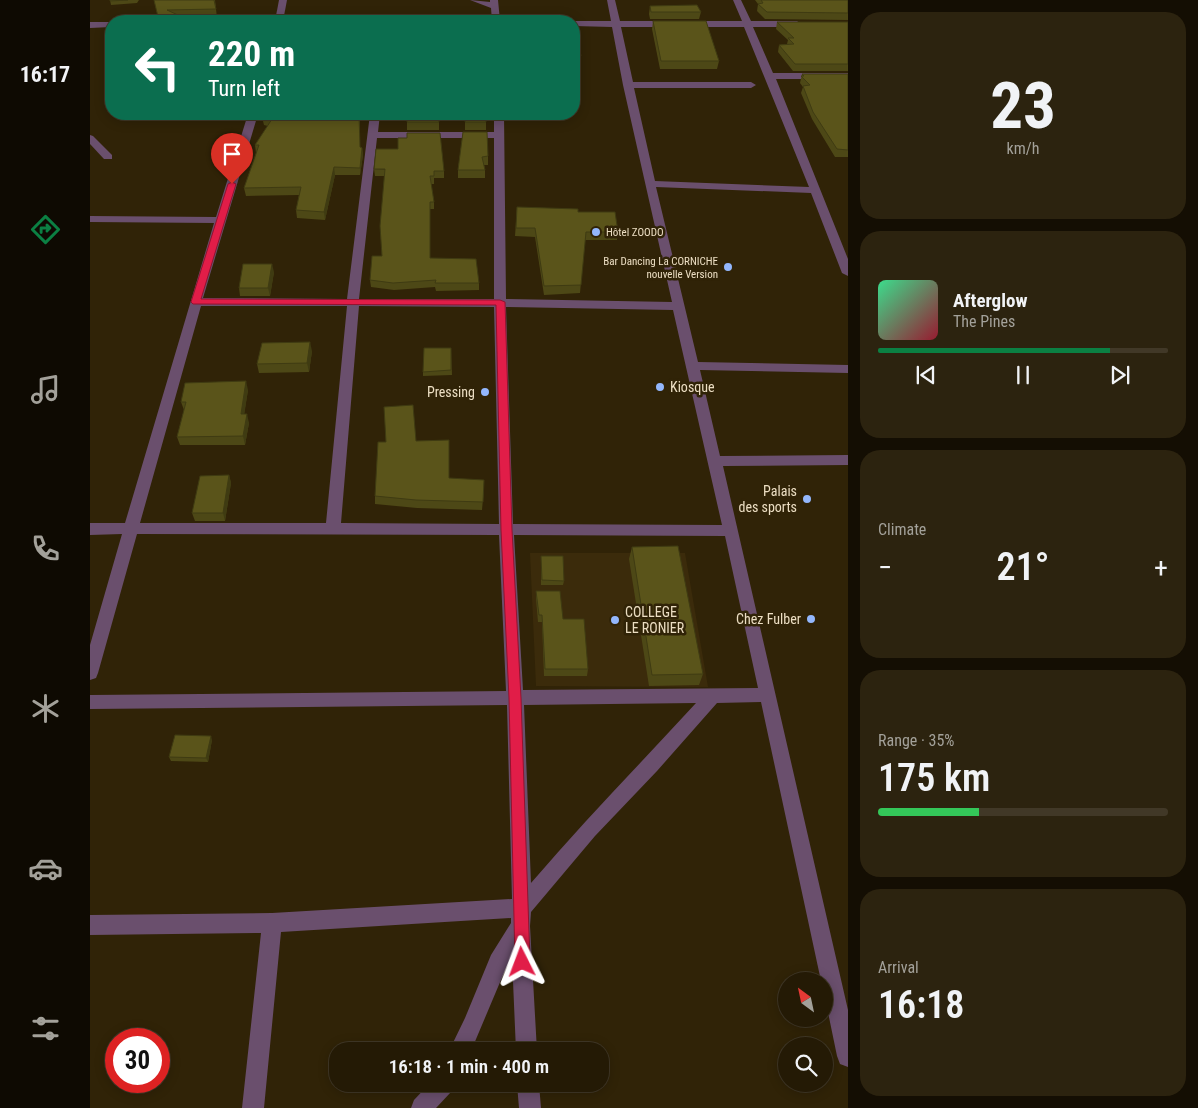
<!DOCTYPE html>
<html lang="en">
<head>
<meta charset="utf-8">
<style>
	:root { --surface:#241a05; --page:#2c230f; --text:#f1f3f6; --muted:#a3a19a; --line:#413827; --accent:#0b8043 }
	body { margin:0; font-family:"Roboto Condensed",sans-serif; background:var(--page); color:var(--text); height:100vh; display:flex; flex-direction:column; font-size:19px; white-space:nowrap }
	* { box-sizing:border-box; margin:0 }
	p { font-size:16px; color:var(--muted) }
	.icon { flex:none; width:28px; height:28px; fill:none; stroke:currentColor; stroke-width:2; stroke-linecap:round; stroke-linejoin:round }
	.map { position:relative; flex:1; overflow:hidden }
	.sheet { display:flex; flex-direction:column; gap:12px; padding:12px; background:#140e03; width:350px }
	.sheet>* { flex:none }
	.banner { position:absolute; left:15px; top:15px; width:475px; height:105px; border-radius:20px; box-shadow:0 2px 12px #0003,0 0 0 1px var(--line); background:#0b6e4f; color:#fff; overflow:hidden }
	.needle { width:32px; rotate:327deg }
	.tools { position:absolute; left:688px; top:972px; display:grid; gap:10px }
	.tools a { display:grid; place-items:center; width:55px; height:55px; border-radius:50%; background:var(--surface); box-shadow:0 2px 12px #0003,0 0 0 1px var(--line); font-size:25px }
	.speed { position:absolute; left:15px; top:1028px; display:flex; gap:10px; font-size:25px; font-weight:700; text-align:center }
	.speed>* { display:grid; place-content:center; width:65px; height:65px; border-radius:50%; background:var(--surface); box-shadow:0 2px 12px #0003,0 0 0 1px var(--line); line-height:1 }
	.speed .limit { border:8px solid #d22; background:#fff; color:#111 }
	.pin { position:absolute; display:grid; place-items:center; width:42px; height:42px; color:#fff; margin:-51px -21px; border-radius:50% 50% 50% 0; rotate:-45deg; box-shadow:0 0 5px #0007 }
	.pin .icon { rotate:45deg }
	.me { position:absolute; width:55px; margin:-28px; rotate:357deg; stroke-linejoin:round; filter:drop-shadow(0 0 4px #0008) }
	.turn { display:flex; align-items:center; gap:18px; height:105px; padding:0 20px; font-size:22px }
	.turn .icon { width:65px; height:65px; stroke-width:2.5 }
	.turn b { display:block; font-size:35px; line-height:42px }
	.big { font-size:38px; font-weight:600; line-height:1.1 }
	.sheet .card { flex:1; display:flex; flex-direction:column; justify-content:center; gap:8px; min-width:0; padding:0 18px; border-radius:20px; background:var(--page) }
	.sheet .dial { align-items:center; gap:0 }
	.dial b { font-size:65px; line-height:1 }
	.song { display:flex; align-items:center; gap:15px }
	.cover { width:60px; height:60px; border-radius:8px; background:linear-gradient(135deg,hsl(150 70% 55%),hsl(350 70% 35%)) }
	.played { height:5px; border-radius:2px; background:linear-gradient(90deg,var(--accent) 80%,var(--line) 80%) }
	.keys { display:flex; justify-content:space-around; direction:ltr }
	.heat { display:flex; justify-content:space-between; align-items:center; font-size:28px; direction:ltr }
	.charge { height:8px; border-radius:4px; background:linear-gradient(90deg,#34c759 35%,var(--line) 0) }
	.trip { position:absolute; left:239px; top:1042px; width:280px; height:50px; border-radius:20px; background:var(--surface); box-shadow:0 2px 12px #0003,0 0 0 1px var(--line); font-weight:600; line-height:50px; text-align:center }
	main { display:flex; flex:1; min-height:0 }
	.dock { display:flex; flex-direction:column; width:90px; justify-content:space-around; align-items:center; background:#0e0a02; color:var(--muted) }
	.dock .icon { width:35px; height:35px }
	.dock .on { color:var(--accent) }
	.dock b { font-size:22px; color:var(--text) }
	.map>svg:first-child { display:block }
	.built { fill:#3b2b0b }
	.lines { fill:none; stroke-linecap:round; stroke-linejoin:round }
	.minor { fill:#6a4f6d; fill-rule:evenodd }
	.wall { fill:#4d4816 }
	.shaded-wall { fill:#3f3b12 }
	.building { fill:#5a541a; stroke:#3f3b12 }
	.route { fill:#e11d48; stroke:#92132f }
	.poi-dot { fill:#93b7fd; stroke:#302307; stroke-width:2 }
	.labels { text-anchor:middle; stroke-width:5; stroke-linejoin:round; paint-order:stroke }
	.far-poi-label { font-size:11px; fill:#ecdec3; stroke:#302307; text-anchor:start }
	.poi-label { font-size:14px; fill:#ecdec3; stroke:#302307; text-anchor:end }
</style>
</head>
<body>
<main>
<nav class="dock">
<b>16:17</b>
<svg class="icon on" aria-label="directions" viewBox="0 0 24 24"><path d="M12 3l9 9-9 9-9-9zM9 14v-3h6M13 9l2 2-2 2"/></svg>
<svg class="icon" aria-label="music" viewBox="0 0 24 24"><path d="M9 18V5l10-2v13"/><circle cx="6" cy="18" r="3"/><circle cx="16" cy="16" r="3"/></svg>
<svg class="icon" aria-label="phone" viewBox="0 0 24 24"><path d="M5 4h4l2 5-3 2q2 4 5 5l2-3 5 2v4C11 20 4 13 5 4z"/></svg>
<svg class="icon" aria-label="climate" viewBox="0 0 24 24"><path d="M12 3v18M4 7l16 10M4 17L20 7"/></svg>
<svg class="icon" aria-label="car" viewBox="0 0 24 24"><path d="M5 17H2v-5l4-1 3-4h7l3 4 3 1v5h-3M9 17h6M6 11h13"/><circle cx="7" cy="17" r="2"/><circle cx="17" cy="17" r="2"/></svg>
<svg class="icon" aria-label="filters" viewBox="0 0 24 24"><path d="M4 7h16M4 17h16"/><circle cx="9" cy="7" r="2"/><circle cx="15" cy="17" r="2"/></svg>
</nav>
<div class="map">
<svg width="758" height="1108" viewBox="0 0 758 1108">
	<rect width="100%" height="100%" fill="#302307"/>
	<!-- built -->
	<path class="built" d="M440 553H595L618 687 446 686Z"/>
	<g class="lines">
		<!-- minor -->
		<g class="minor">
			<path d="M189 0H197L193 21H185Z"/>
			<path d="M380 0 400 2V0H408L410 21H402L401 8Z"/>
			<path d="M517 0H525L530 21H652L643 0H651L661 21H707L711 24 707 27H663L683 73H758V79H686L758 259V276L752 273 721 193 566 187 608 362 758 365V373L610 370 630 456 758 455V465L633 466 758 1010V1067L750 1064 747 1056 734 993V981H731L671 702 627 703 567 771 505 836 441 912 440 926 447 1051H426L422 958 416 968 381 1051H359L375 1018 401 955 421 923V918L191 932 174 1108H152L171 933 0 935V915L182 913 422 899 417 705 0 709V695L416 691 409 535 47 534 8 673 6 678 0 680V645L32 534 0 535V523H35L124 223 0 222V216L126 217 158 114H168L113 298 257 299 280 114H290L288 132H404V114H414L416 299 582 302 533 85 522 27 484 26V21H521ZM531 27H654L719 187 565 181 544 88H661L666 85 661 82H543ZM287 138H404V299H269ZM111 306H257L236 523H50ZM269 306 404 307 409 524 251 523ZM416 307 583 310 632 525 423 524ZM424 535 635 536 668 688 433 690ZM606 703C551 763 494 821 441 883L434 705Z"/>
			<path d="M0 22H21V27L0 28Z"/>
			<path d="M0 135 3 136 22 155V159H14L0 144Z"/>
			<path d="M339 1084H364L361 1092 346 1108H321L324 1100Z"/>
			<path d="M427 1084H449L451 1108H429Z"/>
		</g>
	</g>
	<!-- wall -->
	<g class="wall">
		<path d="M20 0H49L47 3 21 5Z"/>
		<path d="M64 0H125L127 18 96 19 69 21Z"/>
		<path d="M665 0H758V20L675 19 667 11 668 4Z"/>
		<path d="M560 6 611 12 609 19H560L559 14Z"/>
		<path d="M563 21 629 61 627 69H570L562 29Z"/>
		<path d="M687 22H758V71H703L688 52 689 45 697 44 698 40 686 29Z"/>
		<path d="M484 24 491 56V64H484Z"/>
		<path d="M712 74H758V157H745L722 119 711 93 713 87 710 83Z"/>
		<path d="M174 114H271L270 120V147L272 148 273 155 270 175H245L235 220 207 218 206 210 209 195 156 196 154 188 166 153 165 145 178 126 174 125 172 117Z"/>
		<path d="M317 114 349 122V130H317Z"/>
		<rect x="375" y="122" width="21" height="8"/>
		<path d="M373 132 398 156V165H394L395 170V178H368V170Z"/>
		<path d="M284 169 354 171V178H344V184H341L344 202V209H340V258L389 283V290L346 291 345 287 304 290 281 287 280 280 292 256 294 176H285Z"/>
		<path d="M427 207 488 212 528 232 527 240H495L490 293 454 295 445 237 425 236Z"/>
		<path d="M184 272 180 296H150L149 288Z"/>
		<path d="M361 348 362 375 333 376V372Z"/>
		<path d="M222 351 219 372 169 373 167 364Z"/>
		<path d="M158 390 154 414 159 423 155 445H90L87 437 94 410 91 402Z"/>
		<path d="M326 441 359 478 394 487 392 510 327 508 285 504V496Z"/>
		<path d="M139 475 141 483 135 521H105L102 513Z"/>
		<path d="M542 547 613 674 609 685 559 686 539 559Z"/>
		<path d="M451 556 474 581 473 585H451Z"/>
		<path d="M446 591 473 619 498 669 497 676H454L452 622H448L446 599Z"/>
		<path d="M122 740 118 762 81 761 79 757Z"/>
	</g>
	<!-- shaded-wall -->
	<g class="shaded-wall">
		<path d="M272 148 273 155 270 175V168Z"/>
		<path d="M244 167 245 175 235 220 234 212Z"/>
		<path d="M182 264 184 272 180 296 178 288Z"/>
		<path d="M220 342 222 351 219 372 217 363Z"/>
		<path d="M156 381 158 390 153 423 151 414Z"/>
		<path d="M157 414 159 423 155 445 153 436Z"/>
		<path d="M139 475 141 483 135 521 133 513Z"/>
		<path d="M121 736 122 740 118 762 116 758Z"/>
	</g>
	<!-- building -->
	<g class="building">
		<path d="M20 0H38L20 1Z"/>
		<path d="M64 0H124L126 9 77 10 101 21H69Z"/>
		<path d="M671 0H758V13L677 12 668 4 673 3Z"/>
		<path d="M607 5 611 12H561L560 6Z"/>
		<path d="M563 21H616L629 61H571Z"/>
		<path d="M687 22H758V64H705L689 45 704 44 698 38H704Z"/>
		<path d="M484 24H485L491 56H484Z"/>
		<path d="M712 74H758V150L747 149 723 112 713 86 720 85 711 76H714Z"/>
		<path d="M174 114H269L270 147 272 148 270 168 244 167 234 212 206 210 211 187 154 188 169 145H165L182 119 172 117Z"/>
		<path d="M317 114H348L349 122H317Z"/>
		<path d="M376 114H396V122H375Z"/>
		<path d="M373 132H397L398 156 392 157 395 170H368Z"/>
		<path d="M317 133H350L354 171H344V176H340L344 202H340V258L386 259 389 283H345L346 280 303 283 280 280 282 256H292L290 226 295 169H284L286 149H308V138H317Z"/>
		<path d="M427 207 488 209V212H525L528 232H496L491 285 454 286 445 228H426Z"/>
		<path d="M153 264H182L178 288H149Z"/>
		<path d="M220 342 217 363 167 364 172 343Z"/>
		<path d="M334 348H361V370L333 372Z"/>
		<path d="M156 381 151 414H157L153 436 87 437 96 402H91L95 383Z"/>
		<path d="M323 405 326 441 359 440V478L394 480 393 502 326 500 285 496 288 442H296L294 407Z"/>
		<path d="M139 475 133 513H102L110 476Z"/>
		<path d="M588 546 613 674 562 675 542 547Z"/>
		<path d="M451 556H473L474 581 452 580Z"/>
		<path d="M446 591H470L473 619H494L498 669H455L452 615H449Z"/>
		<path d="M85 735 121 736 116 758 79 757Z"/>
	</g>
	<!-- route -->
	<path class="route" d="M142 182 146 184 111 299 410 300 415 302 422 530 431 698 440 962 438 967 432 969 427 967 425 962 419 698 411 530 406 305 103 304 101 302 138 184Z"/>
	<!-- markers -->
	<g class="poi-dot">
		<circle cx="506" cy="232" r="5"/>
		<circle cx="638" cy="267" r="5"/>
		<circle cx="570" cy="387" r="5"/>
		<circle cx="395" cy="392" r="5"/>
		<circle cx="717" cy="499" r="5"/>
		<circle cx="721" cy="619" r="5"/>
		<circle cx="525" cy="620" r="5"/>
	</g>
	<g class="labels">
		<!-- far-poi labels -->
		<g class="far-poi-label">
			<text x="516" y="236">Hôtel ZOODO</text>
			<text x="628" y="265" text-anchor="end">Bar Dancing La CORNICHE<tspan x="628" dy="13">nouvelle Version</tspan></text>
		</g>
		<!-- poi labels -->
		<g class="poi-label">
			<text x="580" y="392" text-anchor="start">Kiosque</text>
			<text x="385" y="397">Pressing</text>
			<text x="707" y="496">Palais<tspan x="707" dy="16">des sports</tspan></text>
			<text x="535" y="617" text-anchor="start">COLLEGE<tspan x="535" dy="16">LE RONIER</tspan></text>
			<text x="711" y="624">Chez Fulber</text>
		</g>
	</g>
</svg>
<div class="tools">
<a><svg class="needle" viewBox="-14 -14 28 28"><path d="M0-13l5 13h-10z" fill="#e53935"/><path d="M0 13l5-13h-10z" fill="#a3a19a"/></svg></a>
<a><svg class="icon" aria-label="search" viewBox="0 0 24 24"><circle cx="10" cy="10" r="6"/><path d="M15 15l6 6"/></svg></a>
</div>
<div class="speed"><div class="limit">30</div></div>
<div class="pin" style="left:142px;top:184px;background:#d93025"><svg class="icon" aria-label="arrive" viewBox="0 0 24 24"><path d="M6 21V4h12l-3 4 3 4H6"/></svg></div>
<svg class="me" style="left:432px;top:962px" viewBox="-20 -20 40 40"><path d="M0-17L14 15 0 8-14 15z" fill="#e11d48" stroke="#fff" stroke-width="4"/></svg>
<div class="trip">16:18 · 1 min · 400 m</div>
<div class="banner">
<div class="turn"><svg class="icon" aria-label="left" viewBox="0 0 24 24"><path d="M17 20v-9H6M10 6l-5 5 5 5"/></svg><div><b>220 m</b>Turn left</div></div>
</div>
</div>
<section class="sheet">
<div class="card dial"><b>23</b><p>km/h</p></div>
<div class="card">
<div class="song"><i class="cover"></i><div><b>Afterglow</b><p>The Pines</p></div></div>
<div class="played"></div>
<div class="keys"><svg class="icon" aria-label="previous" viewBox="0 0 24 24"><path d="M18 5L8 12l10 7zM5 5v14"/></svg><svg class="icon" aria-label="pause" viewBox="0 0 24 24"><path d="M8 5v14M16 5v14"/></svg><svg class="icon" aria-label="next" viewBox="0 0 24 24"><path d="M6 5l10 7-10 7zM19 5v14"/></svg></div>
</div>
<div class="card"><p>Climate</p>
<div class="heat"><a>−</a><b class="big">21°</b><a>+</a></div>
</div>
<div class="card"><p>Range · 35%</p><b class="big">175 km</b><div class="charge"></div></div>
<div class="card"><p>Arrival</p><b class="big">16:18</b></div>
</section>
</main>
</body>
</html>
